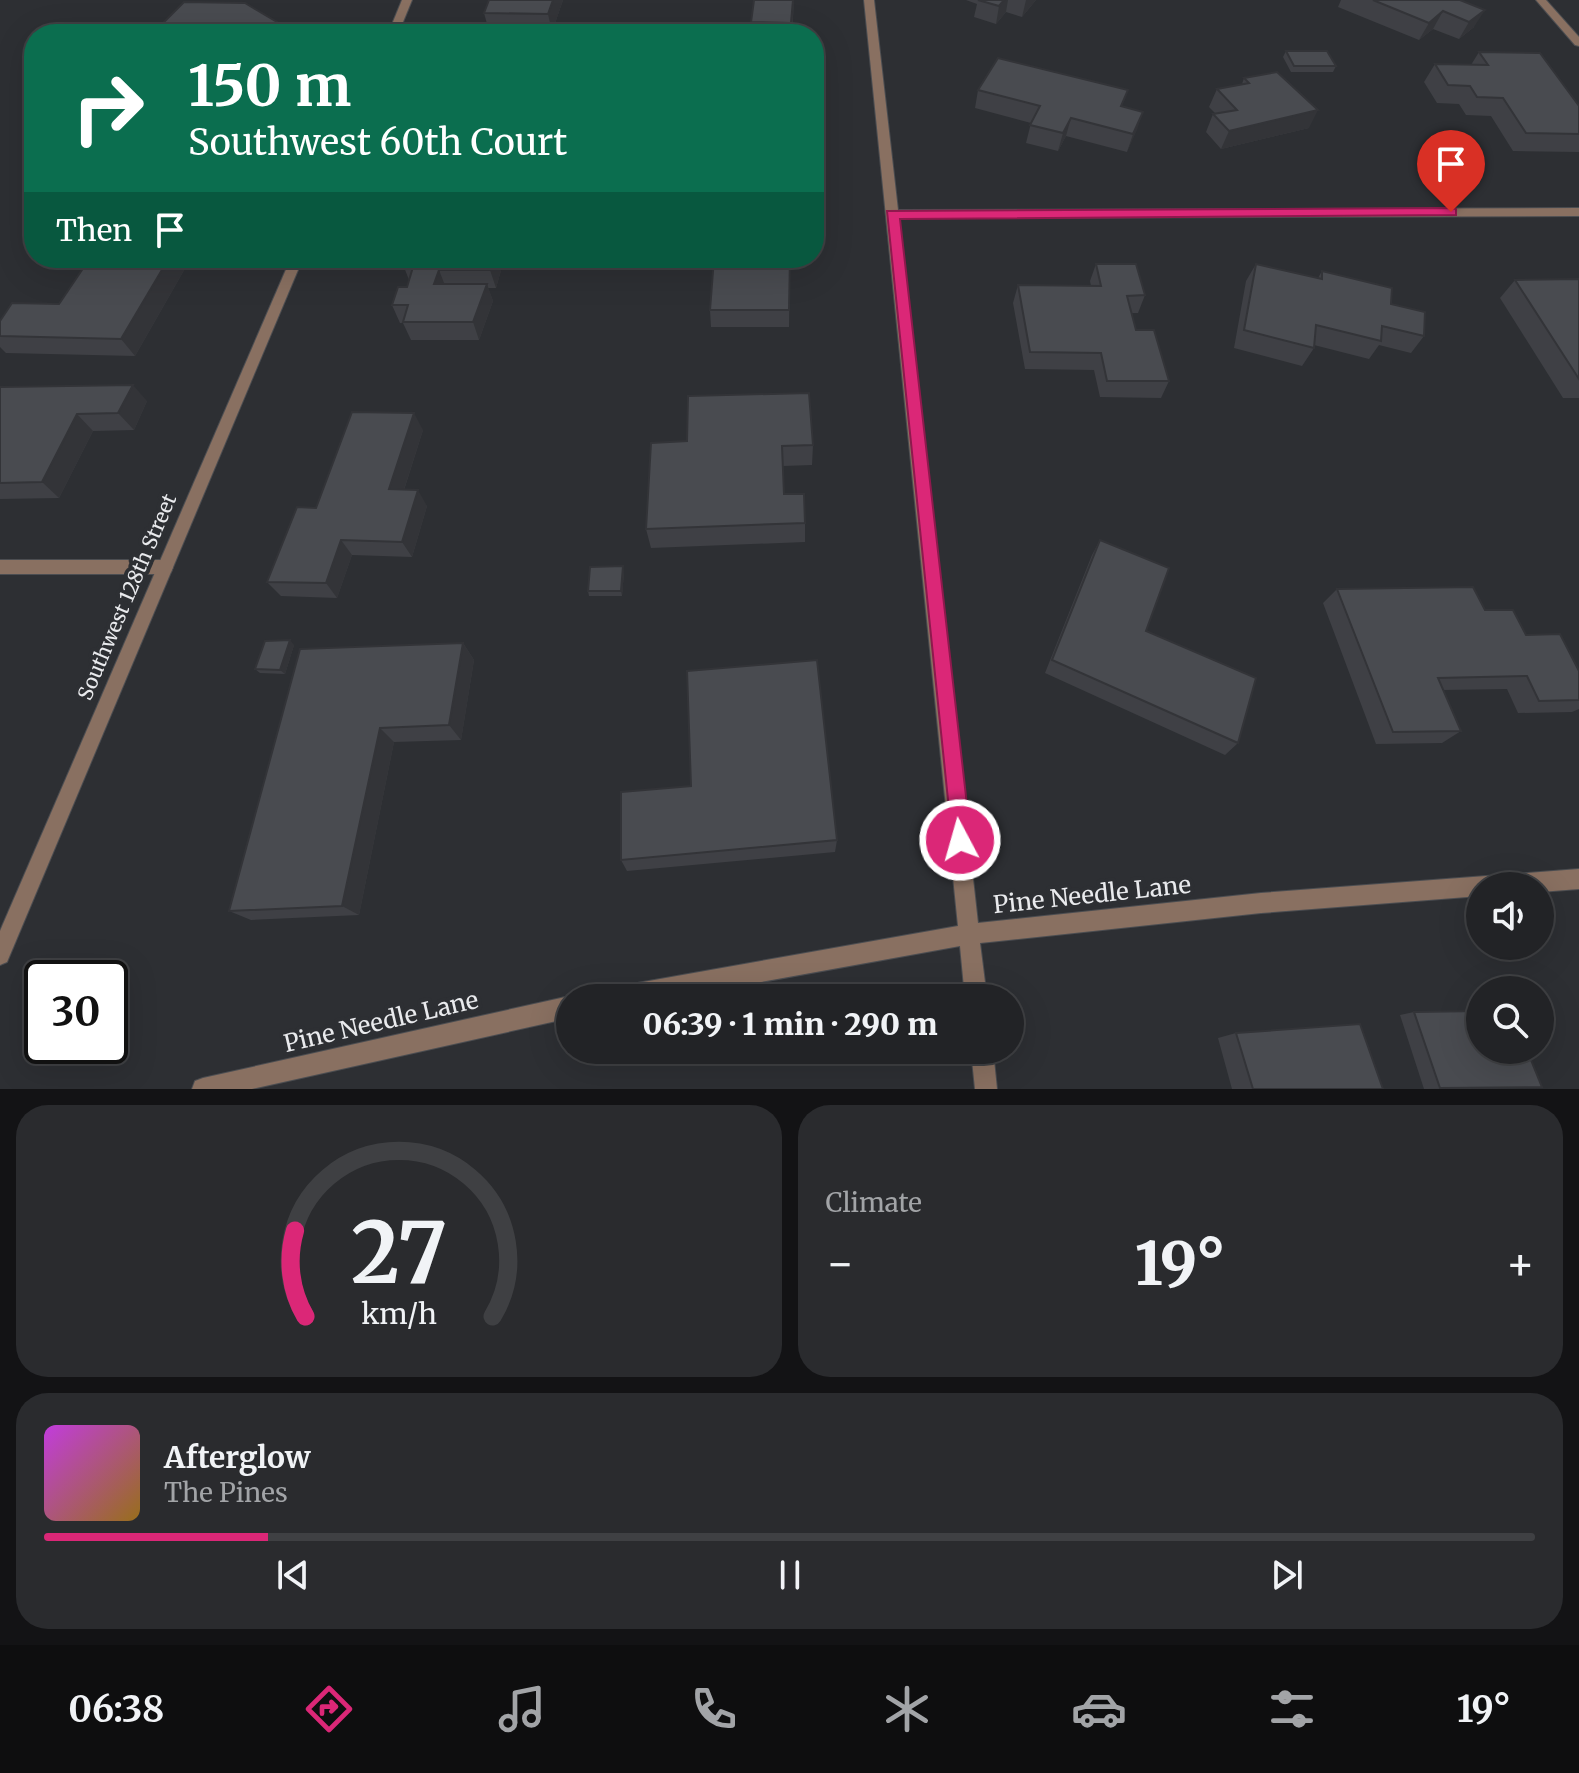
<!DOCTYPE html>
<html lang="en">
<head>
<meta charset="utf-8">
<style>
	:root { --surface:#222326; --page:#2a2b2e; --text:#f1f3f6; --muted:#a2a4a7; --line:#3f4043; --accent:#db2777 }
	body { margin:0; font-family:Merriweather,serif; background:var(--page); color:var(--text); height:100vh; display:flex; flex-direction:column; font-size:30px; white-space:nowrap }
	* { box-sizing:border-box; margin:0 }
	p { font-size:26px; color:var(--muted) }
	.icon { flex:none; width:44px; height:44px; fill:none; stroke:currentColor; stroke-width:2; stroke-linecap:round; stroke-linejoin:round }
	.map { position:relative; height:1089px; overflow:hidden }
	.drawer { display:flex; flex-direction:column; gap:16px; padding:16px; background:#131315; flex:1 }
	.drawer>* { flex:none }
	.banner { position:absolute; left:24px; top:24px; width:800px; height:244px; border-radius:32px; box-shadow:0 8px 32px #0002,0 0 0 2px var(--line); background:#0b6e4f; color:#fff; overflow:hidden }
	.tools { position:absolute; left:1466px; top:872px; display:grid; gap:16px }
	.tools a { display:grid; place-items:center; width:88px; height:88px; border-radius:50%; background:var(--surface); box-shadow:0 8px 32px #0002,0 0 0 2px var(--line); font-size:40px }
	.speed { position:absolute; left:24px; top:960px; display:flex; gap:16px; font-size:40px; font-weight:700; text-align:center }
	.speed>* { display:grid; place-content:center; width:104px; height:104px; border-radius:50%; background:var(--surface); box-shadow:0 8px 32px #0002,0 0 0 2px var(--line); line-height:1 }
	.speed .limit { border:4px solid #111; border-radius:12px; background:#fff; color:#111 }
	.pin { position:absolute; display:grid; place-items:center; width:68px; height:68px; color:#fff; margin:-82px -34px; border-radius:50% 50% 50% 0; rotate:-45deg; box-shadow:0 0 8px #0007 }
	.pin .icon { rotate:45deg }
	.me { position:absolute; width:88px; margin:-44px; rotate:354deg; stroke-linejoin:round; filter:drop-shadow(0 0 6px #0008) }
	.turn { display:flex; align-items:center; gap:28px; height:168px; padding:0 32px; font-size:36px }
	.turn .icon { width:104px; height:104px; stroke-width:2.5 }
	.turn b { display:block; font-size:56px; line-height:68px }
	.then { display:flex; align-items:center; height:76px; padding:0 32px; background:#0003; gap:16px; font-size:30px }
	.big { font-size:60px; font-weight:800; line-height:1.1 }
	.drawer .card { flex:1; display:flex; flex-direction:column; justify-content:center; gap:12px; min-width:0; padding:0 28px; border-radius:32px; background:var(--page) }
	.drawer .dial { align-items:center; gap:0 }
	.dial svg { height:208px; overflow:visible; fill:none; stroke:var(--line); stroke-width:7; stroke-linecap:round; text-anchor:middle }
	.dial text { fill:var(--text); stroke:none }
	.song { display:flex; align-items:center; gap:24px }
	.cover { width:96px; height:96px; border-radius:12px; background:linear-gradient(135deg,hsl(290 70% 55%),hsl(40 70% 35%)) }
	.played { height:8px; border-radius:4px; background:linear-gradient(90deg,var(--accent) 15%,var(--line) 15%) }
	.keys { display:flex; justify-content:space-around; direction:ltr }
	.heat { display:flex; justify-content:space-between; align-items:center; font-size:44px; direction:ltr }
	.drawer .tiles { flex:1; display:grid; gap:16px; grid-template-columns:1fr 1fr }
	.card:last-child { grid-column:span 2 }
	.trip { position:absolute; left:556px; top:984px; width:468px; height:80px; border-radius:40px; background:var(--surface); box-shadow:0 8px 32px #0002,0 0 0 2px var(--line); font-weight:800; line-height:80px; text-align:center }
	.menu { display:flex; height:128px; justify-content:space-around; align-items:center; background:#0e0e0f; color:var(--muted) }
	.menu .icon { width:56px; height:56px }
	.menu .on { color:var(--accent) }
	.menu b { font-size:36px; color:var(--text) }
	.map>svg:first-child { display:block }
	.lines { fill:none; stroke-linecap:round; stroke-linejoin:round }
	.minor-casing { stroke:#4b4d51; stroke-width:2 }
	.tertiary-casing { stroke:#4b4d51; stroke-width:2 }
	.minor { fill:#897061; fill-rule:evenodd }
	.tertiary { fill:#897061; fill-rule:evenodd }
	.wall { fill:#3f4045 }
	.shaded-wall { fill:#333438 }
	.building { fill:#494b50; stroke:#333438; stroke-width:2 }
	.route { fill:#db2777; stroke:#8e194d; stroke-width:2 }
	.labels { text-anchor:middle; stroke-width:8; stroke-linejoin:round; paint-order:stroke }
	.street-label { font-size:20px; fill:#e9eaed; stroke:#2d2f33 }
	.near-street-label { font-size:24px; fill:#e9eaed; stroke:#2d2f33 }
</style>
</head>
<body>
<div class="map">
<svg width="1579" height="1089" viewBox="0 0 1579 1089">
	<rect width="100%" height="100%" fill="#2d2f33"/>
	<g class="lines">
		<!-- minor casing -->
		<g class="minor-casing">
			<g id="minor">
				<path d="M864 0H874L898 210 1579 208V216L899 218 978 923 1261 893 1579 869V889L1540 892V886H1480V896L1261 913 980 943 987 998H965L960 946 673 998H604L608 991 615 987 958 926Z"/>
				<path d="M1536 0H1546L1579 37V46L1575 45Z"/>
				<path d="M0 560H165L171 562 173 567 171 572 165 574H0Z"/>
				<path d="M570 996 574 998H570V1018L252 1089H192L195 1081 203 1078Z"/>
				<path d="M971 1050H993L997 1089H975Z"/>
			</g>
		</g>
		<!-- tertiary casing -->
		<g class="tertiary-casing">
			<g id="tertiary">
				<path d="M402 0H412L398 34H388Z"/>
				<path d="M291 258H303L7 962 0 965V931Z"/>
			</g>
		</g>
		<!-- minor -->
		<use href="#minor" class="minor"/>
		<!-- tertiary -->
		<use href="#tertiary" class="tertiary"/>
	</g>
	<!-- wall -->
	<g class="wall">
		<path d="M489 0H563L552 32 489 31 484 13Z"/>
		<path d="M794 0 792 34H752L751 22Z"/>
		<path d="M966 0H1036L1022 17 1006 12 996 24 974 17 977 4Z"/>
		<path d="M1341 0H1460L1474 27 1459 39 1433 29 1419 40 1338 7Z"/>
		<path d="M184 2 290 34H169L163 23Z"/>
		<path d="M1286 51 1336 66 1333 72H1291L1283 57Z"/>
		<path d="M1479 52 1579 106V152L1513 151 1491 116 1466 115 1459 104 1437 103 1424 82 1435 64 1471 65Z"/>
		<path d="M1244 78 1309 128 1221 149 1206 132 1213 114H1216L1209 107 1217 89 1242 84Z"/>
		<path d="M978 90 1123 107 1143 112 1127 152 1066 136 1058 151 1026 143 1031 123 975 108Z"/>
		<path d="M90 258H191L135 356 6 353 0 347V321L59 304Z"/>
		<path d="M499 258 502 267 496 288H488L493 301 479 340H411L403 323H400L392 305 407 287 409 280 404 267Z"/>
		<path d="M692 258H790L789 327H711L710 310 713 265H692Z"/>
		<path d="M1096 264 1145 295 1138 313H1132L1136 330 1169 381 1161 398 1100 397 1094 370 1025 369 1013 303 1018 285 1091 286 1090 281Z"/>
		<path d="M1256 264 1318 278 1322 271 1391 304 1424 336 1411 353 1379 345 1369 359 1314 345V348L1302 366 1234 348 1246 281Z"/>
		<path d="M1579 279V398H1563L1500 298 1515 280Z"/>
		<path d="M0 387 147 401 134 430 93 431 59 498 0 499Z"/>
		<path d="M423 430 404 490 427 506 412 557 352 555 337 598 281 596 267 582 316 508Z"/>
		<path d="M651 443 813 445 812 465 783 466 784 494 805 523V542L651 548 646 529Z"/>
		<path d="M1100 540 1146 631 1238 743 1225 755 1045 673 1092 555Z"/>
		<path d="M624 572 622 596H589L588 591Z"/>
		<path d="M1337 589 1485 610 1526 635 1579 671V709L1572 712 1518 713 1507 689 1443 690 1461 731 1442 743 1376 744 1323 603Z"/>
		<path d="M463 643 474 660 461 740 394 742 359 915 251 920 229 911 300 649Z"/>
		<path d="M294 645 285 674 260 673 255 669Z"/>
		<path d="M691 786 837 840 835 852 627 871 621 860Z"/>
		<path d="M1414 1012 1542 1087 1524 1088 1424 1089 1400 1015Z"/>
		<path d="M1236 1033 1383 1089H1232L1218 1038Z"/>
	</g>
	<!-- shaded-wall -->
	<g class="shaded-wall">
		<path d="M553 0H563L552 32 548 14Z"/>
		<path d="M793 0H794L791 34V23Z"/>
		<path d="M1004 0H1008L1006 12 996 24 999 6Z"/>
		<path d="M1026 0H1036L1022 17Z"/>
		<path d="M1485 10 1474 27 1459 39 1469 22Z"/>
		<path d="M1443 11 1433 29 1419 40 1429 23Z"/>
		<path d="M1318 110 1309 128 1221 149 1229 131Z"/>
		<path d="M1143 112 1137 130 1127 152 1133 134Z"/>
		<path d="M1071 118 1066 136 1058 151 1063 133Z"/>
		<path d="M169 258H191L135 356 121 339Z"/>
		<path d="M494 258H499L502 267 496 288 490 270Z"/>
		<path d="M439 270 446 288 434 284Z"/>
		<path d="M487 284 493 301 479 340 473 322Z"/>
		<path d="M133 385 147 401 134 430 118 413Z"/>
		<path d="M414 413 423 430 399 505 389 489Z"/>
		<path d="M77 414 93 431 59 498 42 482Z"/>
		<path d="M418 490 427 506 412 557 402 542Z"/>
		<path d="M341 540 352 555 337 598 326 583Z"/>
		<path d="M623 566 624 572 622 596 621 591Z"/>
		<path d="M290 640 294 645 285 674 280 670Z"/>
		<path d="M463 643 474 660 461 740 449 725Z"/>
		<path d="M380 728 394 742 359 915 342 906Z"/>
	</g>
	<!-- building -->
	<g class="building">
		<path d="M489 0H553L548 14 484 13Z"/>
		<path d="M754 0H793L791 23 751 22Z"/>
		<path d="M978 0H1004L999 6Z"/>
		<path d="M1373 0H1460L1485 10 1469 22 1443 11 1429 23Z"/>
		<path d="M184 2 245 3 287 28 284 34H191L198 23H163Z"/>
		<path d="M1286 51H1327L1336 66H1294Z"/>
		<path d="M1479 52 1540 53 1579 106V134L1526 133 1503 98 1477 97 1470 86 1448 85 1435 64 1488 65Z"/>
		<path d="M998 58 1128 90 1121 106 1143 112 1133 134 1071 118 1063 133 1030 125 1040 106 978 90Z"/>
		<path d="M1277 72 1318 110 1229 131 1213 114 1237 110 1217 89 1249 83 1244 78Z"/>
		<path d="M90 258H169L121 339 0 336V321L12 303 59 304Z"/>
		<path d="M406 258H494L490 270H439L434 284H487L473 322H403L408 305H392L398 287H407L413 267H404Z"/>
		<path d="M714 258H790L789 310H710Z"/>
		<path d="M1096 264H1136L1145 295 1127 296 1136 330H1154L1169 381H1107L1101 353 1030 352 1018 285 1101 286Z"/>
		<path d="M1256 264 1322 279V271L1392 288 1391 304 1425 312 1424 336 1382 326 1381 341 1316 325 1314 348 1244 330Z"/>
		<path d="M1579 279V379L1515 280Z"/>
		<path d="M133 385 118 413 77 414 42 482 0 483V387Z"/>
		<path d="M809 393 813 445 782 446 784 494H804L805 523 646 529 651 443 687 441 688 396Z"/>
		<path d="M352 412 414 413 389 489 418 490 402 542 341 540 326 583 267 582 297 507 316 508Z"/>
		<path d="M1100 540 1169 568 1146 631 1256 678 1238 743 1052 660Z"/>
		<path d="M623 566 621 591H588L590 567Z"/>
		<path d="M1473 587 1485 610H1513L1526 635 1560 634 1579 671V700L1539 701 1527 676 1438 678 1461 731 1393 732 1337 589Z"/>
		<path d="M290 640 280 670 255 669 265 641Z"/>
		<path d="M463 643 449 725 380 728 342 906 229 911 300 649Z"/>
		<path d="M817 660 837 840 621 860V792L691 786 687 671Z"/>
		<path d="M1480 1011V1050H1527L1542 1087 1440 1088 1414 1012Z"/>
		<path d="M1360 1024 1383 1089H1253L1236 1033Z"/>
	</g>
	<!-- route -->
	<path class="route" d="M1451 208 1456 209V215L900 219 971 840 968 848 960 851 953 848 887 211Z"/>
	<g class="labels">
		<!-- street labels -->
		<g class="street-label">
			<text transform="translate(127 597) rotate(-67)" y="7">Southwest 128th Street</text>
		</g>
		<!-- near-street labels -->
		<g class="near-street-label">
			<text transform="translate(1092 895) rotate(-6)" y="8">Pine Needle Lane</text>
			<text transform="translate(381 1022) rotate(-13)" y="8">Pine Needle Lane</text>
		</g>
	</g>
</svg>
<div class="tools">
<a><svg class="icon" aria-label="sound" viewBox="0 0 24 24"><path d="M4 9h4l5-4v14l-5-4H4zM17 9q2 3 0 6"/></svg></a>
<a><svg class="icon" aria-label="search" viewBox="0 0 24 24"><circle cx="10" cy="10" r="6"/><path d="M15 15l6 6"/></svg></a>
</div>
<div class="speed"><div class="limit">30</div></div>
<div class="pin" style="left:1451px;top:212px;background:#d93025"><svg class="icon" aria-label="arrive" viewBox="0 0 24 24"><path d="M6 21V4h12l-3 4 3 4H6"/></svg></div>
<svg class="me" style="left:960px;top:840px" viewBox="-20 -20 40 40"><circle r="17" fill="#db2777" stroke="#fff" stroke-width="3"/><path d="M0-11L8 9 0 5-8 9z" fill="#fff"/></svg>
<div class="trip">06:39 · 1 min · 290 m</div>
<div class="banner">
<div class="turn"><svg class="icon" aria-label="right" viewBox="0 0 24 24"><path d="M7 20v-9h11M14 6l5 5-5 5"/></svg><div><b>150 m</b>Southwest 60th Court</div></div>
<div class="then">Then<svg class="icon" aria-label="arrive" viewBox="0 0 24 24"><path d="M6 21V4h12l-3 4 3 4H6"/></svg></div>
</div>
</div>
<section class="drawer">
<div class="tiles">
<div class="card dial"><svg viewBox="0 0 100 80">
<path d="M14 69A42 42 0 1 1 86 69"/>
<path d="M14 69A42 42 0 0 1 10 36" stroke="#db2777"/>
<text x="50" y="56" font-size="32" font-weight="700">27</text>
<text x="50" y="72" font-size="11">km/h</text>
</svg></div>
<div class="card"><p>Climate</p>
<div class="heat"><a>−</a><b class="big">19°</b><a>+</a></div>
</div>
<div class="card">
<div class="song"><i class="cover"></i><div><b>Afterglow</b><p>The Pines</p></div></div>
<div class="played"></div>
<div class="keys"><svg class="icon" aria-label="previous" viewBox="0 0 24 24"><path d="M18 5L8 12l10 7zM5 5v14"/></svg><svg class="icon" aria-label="pause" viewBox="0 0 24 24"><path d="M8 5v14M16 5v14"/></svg><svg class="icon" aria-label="next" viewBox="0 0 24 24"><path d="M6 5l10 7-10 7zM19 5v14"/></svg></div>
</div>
</div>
</section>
<nav class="menu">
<b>06:38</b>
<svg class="icon on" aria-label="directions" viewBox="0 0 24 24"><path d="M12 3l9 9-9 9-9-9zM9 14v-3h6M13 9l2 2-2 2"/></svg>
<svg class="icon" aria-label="music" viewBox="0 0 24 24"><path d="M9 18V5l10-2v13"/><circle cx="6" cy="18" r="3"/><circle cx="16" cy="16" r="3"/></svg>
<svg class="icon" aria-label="phone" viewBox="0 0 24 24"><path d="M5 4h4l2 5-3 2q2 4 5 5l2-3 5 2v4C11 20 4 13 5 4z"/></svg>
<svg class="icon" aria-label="climate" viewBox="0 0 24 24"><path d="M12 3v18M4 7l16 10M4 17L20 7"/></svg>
<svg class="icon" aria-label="car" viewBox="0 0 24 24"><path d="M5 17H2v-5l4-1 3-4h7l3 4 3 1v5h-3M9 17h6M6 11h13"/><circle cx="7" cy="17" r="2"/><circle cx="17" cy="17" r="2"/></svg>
<svg class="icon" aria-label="filters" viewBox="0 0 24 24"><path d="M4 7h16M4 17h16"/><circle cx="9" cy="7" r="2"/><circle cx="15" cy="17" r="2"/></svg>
<b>19°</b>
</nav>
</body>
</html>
